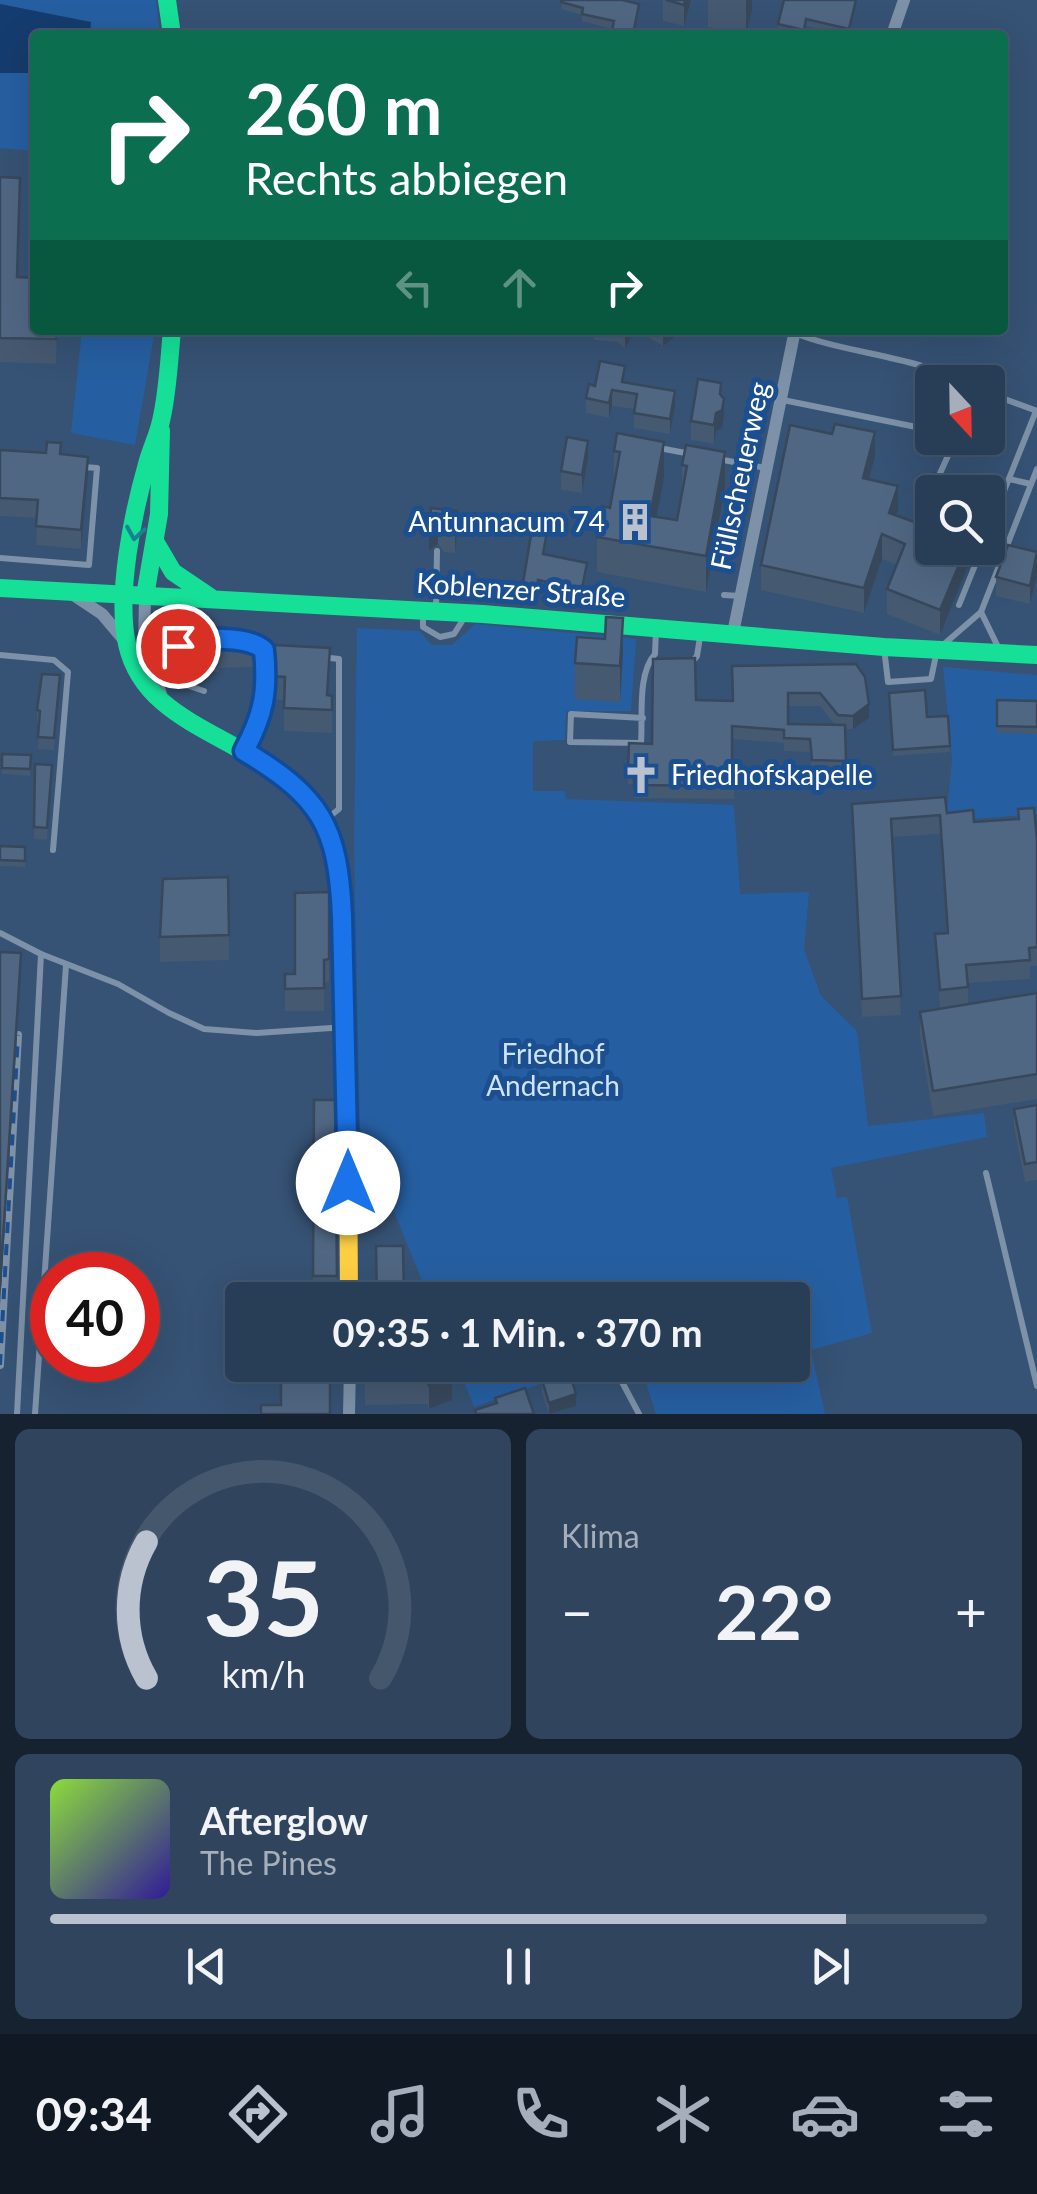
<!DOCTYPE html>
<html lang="de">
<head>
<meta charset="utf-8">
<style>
	:root { --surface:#283e57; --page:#30455d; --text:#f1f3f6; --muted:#a5aeba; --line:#44576d; --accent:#b9c2ce }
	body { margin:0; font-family:Lato,sans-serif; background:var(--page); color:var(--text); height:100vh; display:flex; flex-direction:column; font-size:38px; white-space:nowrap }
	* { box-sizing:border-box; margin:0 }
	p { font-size:32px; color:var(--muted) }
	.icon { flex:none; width:55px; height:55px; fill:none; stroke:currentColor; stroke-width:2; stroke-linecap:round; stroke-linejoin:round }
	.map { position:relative; height:1414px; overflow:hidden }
	.drawer { display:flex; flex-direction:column; gap:15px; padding:15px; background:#162230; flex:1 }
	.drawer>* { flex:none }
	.guide { position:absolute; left:30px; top:30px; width:978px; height:305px; border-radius:10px; box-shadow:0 10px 40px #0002,0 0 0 2px var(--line); background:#0b6e4f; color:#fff; overflow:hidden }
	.needle { width:65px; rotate:158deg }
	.buttons { position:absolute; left:915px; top:365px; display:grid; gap:20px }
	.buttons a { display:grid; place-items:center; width:90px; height:90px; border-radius:10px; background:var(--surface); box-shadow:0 10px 40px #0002,0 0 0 2px var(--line); font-size:50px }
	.speed { position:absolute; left:30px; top:1252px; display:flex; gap:20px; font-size:50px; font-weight:700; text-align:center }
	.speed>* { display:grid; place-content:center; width:130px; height:130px; border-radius:50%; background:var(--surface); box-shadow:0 10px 40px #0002,0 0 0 2px var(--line); line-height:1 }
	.speed .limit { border:15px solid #d22; background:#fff; color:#111 }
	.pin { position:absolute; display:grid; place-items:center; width:85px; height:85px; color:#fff; margin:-42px; border:5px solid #fff; border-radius:50%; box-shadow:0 2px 10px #0007 }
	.me { position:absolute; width:110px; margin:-55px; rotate:0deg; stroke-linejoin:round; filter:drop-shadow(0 0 8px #0008) }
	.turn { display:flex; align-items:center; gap:35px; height:210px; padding:0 50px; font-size:45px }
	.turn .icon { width:130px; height:130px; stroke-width:2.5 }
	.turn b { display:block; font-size:70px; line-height:85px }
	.lanes { display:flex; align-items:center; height:95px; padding:0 50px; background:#0003; justify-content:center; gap:50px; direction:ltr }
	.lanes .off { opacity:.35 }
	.big { font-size:75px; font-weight:700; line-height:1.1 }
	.drawer .card { flex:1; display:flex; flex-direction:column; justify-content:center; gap:15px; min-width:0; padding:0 35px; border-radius:15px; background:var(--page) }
	.drawer .dial { align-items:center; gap:0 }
	.dial svg { height:260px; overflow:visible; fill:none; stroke:var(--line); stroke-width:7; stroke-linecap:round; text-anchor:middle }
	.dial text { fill:var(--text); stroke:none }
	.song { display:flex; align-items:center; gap:30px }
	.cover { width:120px; height:120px; border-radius:15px; background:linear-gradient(135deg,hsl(90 70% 55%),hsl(250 70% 35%)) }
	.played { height:10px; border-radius:5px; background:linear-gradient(90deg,var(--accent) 85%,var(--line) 85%) }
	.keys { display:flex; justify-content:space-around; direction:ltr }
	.heat { display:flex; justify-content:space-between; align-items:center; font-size:55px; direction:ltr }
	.drawer .tiles { flex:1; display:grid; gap:15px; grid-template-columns:1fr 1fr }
	.card:last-child { grid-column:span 2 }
	.trip { position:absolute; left:225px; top:1282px; width:585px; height:100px; border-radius:10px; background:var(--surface); box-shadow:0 10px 40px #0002,0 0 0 2px var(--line); font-weight:700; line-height:100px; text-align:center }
	.tab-bar { display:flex; height:160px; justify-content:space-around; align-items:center; background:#101923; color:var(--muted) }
	.tab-bar .icon { width:70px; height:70px }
	.tab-bar .current { color:var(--accent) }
	.tab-bar b { font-size:45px; color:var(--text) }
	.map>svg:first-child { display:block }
	.green { fill:#265fa1 }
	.water { fill:#153c6e }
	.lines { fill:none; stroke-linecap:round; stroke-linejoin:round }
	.lane { stroke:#7d92a8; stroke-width:6 }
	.street { stroke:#7d92a8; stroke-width:12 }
	.fast { stroke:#16e098; stroke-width:18 }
	.slow { stroke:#ffcf43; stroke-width:18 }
	.rail-casing { stroke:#7e92a7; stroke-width:8 }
	.rail { stroke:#1b4f8f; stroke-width:4; stroke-dasharray:11; stroke-linecap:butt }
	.wall { fill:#455971; fill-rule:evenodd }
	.shaded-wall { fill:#38485c }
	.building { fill:#506783; stroke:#38485c; stroke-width:2.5 }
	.oneway { stroke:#198292 }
	.route-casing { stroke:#114b97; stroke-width:25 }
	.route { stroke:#1a73e8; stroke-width:18 }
	.labels { text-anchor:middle; stroke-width:10; stroke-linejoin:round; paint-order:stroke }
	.street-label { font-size:28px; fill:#fff; stroke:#1b4f8f }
	.poi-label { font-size:28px; fill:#fff; stroke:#1b4f8f; text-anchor:end }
	.park-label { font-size:28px; fill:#cfe3fa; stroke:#1b4f8f }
</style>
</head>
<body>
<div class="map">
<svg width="1037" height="1414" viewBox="0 0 1037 1414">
	<rect width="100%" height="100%" fill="#365274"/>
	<!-- green -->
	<g class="green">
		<path d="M0 0H156L160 35H90L91 23 0 4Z"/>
		<path d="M0 73H35V151L0 148Z"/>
		<path d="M82 330H155L135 445 71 433Z"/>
		<path d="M475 624 636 639 631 711H566L565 740 533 741V791H565L566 799 734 805 740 894 809 892 804 949 821 996 857 1031 868 1126 984 1113 987 1137 831 1168 837 1198 847 1197 872 1333 811 1350 825 1414H656L640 1365H792V1300H430L360 1129 354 845 357 628 419 631 432 645H452Z"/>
		<path d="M943 667 1037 675V814L946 821 952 760Z"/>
		<path d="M457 1365H595L474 1407Z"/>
	</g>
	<!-- water -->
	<path class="water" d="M0 4 91 22 90 35H35V73H0Z"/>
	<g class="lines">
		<!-- lane -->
		<g class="lane">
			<path d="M795 333C843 353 920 357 960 382"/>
			<path d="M988 393 1037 411"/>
			<path d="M783 400 931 430 932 426"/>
			<path d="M659 448 691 454"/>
			<path d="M718 459 765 468"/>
			<path d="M1009 479 1031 484"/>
			<path d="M937 480 956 438"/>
			<path d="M988 508 996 511 1036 411"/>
			<path d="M988 532 996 511"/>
			<path d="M0 558 89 565 97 468 84 467"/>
			<path d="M724 595 740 596"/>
			<path d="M959 605 982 548"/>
			<path d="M436 610 437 551"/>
			<path d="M423 612V627L440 637 454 634 466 615"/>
			<path d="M981 612 1000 651"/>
			<path d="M197 640 178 645 175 673 180 683 204 691"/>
			<path d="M943 645 981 612 1037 469"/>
			<path d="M884 648 888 682 931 679 936 655"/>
			<path d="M0 655 54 660 68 672 53 850"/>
			<path d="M692 662 697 656 700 637"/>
			<path d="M643 718 571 714 570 742 641 743C643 716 637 674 655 654L656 629"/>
			<path d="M244 750C264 714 268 691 264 650L250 642"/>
			<path d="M325 820 339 809V659L330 658"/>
			<path d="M0 933 41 954 17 1414"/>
			<path d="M41 954 118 984 169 1013 204 1029 257 1033 346 1027"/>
			<path d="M986 1173 1037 1386"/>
			<path d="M613 1365 639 1414"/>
			<path d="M35 1414 66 965"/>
		</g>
		<!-- street -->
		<g class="street">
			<path d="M892 35 904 0"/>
			<path d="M72 594 102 614 124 640"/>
			<path d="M145 596 144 646 161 694"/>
			<path d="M733 633 795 330"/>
			<path d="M146 651 164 618 197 599"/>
			<path d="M349 1414 350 1365"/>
		</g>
		<!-- fast -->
		<g class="fast">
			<path d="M167 0 172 35"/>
			<path d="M172 330C169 360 168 391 161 421 158 435 151 449 147 464 133 513 116 594 127 644 152 758 331 727 343 897L348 1138"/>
			<path d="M156 543 173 572 210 597"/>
			<path d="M0 588 483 614 884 647 1037 655"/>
			<path d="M145 596 159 514 161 431"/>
		</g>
		<!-- slow -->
		<path class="slow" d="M348 1138 349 1300"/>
		<!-- rail casing -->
		<g class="rail-casing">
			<path id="rail" d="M0 1365 18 1035"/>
		</g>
		<!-- rail -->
		<use href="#rail" class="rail"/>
	</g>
	<!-- wall -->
	<g class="wall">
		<path d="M562 0 639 11 634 35 582 21V15L561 9Z"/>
		<path d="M663 0H691L684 26 663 21Z"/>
		<path d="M708 0H752V10L746 35 708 27Z"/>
		<path d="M857 0 849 35 806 26 804 35 778 30V24Z"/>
		<path d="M0 177 18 277 57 330 56 364 0 362Z"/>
		<path d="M591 330H636L625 348 617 342 594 340V332Z"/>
		<path d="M636 330H684L663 346Z"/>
		<path d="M942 330H966L965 335Z"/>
		<path d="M625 383 675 406 670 434 634 428V409L612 406 609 418 586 413V398L595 386Z"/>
		<path d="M721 396 724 417 722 428 716 431 714 444 691 440V421Z"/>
		<path d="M617 433 664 478 656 517 677 520 682 491V465L686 445 725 488 706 592 597 572V537L610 508 614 487V451Z"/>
		<path d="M0 450 61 454 88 475 81 549 36 545 37 518 0 516Z"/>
		<path d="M875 456 869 479 898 510 897 516 932 548H975L940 635 887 614V589L897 565 882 559 864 613 761 590V565Z"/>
		<path d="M588 459 582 493 561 490V471Z"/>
		<path d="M457 511V536L455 553 444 552 438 544 429 550V525Z"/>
		<path d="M547 541 544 555 587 572 582 598 538 590 537 601 522 598V589Z"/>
		<path d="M1037 552 1030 604 996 596V577Z"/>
		<path d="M192 630 254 634V667L219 668V672L191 671Z"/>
		<path d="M605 639 623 654 620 702 575 699V663Z"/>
		<path d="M856 664 869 718 853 729H845L846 775 812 773 810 752 784 751V743L732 739V772H734V799L634 798V784H628L629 743 652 744 696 700 733 701ZM788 706H820L835 725 788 724Z"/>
		<path d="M330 670 328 695 332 696V733L284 731V700L272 699V676Z"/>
		<path d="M60 688 54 750 38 749 39 723H37V710Z"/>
		<path d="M889 693 927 717 948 716 950 752 893 756Z"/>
		<path d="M997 700 1037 701V734L997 733Z"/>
		<path d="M2 754 31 755 30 776 2 774Z"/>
		<path d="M35 764 52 778 47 840 34 839Z"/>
		<path d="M852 804 947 813 1037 840V966H1030V979L968 983V1005L1037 993V1099L933 1116 920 1037V1012L955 1007 940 1008 935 934 947 933 940 834 892 837 901 1015 862 1017Z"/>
		<path d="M0 846 25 847V867L0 866Z"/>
		<path d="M228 877 229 960 160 962V937Z"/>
		<path d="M329 892V982H324V1011H285V974H295Z"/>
		<path d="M314 1100H335L337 1300H313Z"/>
		<path d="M1037 1105V1180L1025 1182 1014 1127V1109Z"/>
		<path d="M364 1365H447L452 1400 429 1409 427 1404 365 1405Z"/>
		<path d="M542 1380 576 1406 549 1414 542 1393Z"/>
	</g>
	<!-- shaded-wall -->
	<g class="shaded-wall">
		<path d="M685 0H691L684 26V5Z"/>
		<path d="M746 0H752V10L746 35Z"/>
		<path d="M625 330H636L625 348Z"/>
		<path d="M663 330H684L663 346Z"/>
		<path d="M721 383V402L724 399V417L722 428 716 431 714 444V425Z"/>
		<path d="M612 390V406L609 418V403Z"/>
		<path d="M675 391V406L670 434V419Z"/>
		<path d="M875 432V456L863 502V478Z"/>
		<path d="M588 441V459L582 493V475Z"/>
		<path d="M664 442V478L651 546 650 516Z"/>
		<path d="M725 452V488L706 592V556Z"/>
		<path d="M88 457V475L81 549V530Z"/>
		<path d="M898 486V510L889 537V513Z"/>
		<path d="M457 511V536L455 553V529Z"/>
		<path d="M438 520V544L429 550V525Z"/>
		<path d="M882 534V559L864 613V588Z"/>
		<path d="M966 548H975L940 635V610Z"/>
		<path d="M1037 557V575L1030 604V586Z"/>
		<path d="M623 618V654L620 702V666Z"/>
		<path d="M869 704V718L853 729V716Z"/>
		<path d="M21 953V972L0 1305V1287Z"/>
		<path d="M452 1376V1400L429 1409V1386Z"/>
		<path d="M576 1394V1406L549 1414V1403Z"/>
	</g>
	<!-- building -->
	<g class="building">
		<path d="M562 0H622L639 4 633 35H611L614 21 582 14 583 8 561 2Z"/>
		<path d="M666 0H685L684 5Z"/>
		<path d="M784 0H856L849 29 806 19 804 30 778 24Z"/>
		<path d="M0 177 20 178 17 277 35 278V330H56V339L0 338Z"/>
		<path d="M600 361 625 366 622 382 675 391 670 419 634 413 637 394 612 390 609 403 586 398 589 384 595 386Z"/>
		<path d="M698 379 721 383 720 394 724 399 722 410 716 413 714 425 691 421Z"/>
		<path d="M835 424 875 432 863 478 898 486 889 513 914 522 934 473 979 491V492H932V548H966L940 610 887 589 905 544 882 534 864 588 761 565 790 425 832 434Z"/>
		<path d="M617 433 664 442 650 516 677 520 687 466 682 465 686 445 725 452 706 556 597 537 602 506 610 508 620 452 614 451Z"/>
		<path d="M567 437 588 441 582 475 561 471Z"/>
		<path d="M47 442 61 443 60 454 88 457 81 530 36 526 38 500 0 498V450L46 453Z"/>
		<path d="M431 508 457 511 455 529 444 527 438 520 429 525Z"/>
		<path d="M532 529 547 532 543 554 587 563 582 589 538 580 537 592 522 589Z"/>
		<path d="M1008 545 1037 552 1030 586 996 577Z"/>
		<path d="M606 617 623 618 620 666 575 663 577 637 605 639Z"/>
		<path d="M222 627 254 634V648L219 649V654L191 652 192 630Z"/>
		<path d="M274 645 330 648 327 695 332 696V710L284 708 285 677 272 676Z"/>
		<path d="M695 658 696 700 733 701 732 666 856 664 865 677 869 704 853 716 838 715 820 693H788V724L845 725 846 761 812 760 810 739 784 738V730L732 726V772H734V786L634 785V771H628L629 743 652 744 653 659Z"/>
		<path d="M42 674 60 675 54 738 38 737 40 711 37 710Z"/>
		<path d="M925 690 927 717 948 716 950 746 893 750 889 693Z"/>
		<path d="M997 700 1037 701V727L997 726Z"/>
		<path d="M2 754 31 755 30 769 2 768Z"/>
		<path d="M35 764 52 765 47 828 34 827Z"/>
		<path d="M945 797 947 813 973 810 974 822 1019 819 1018 809 1034 808 1037 840V947L1029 948 1030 960 966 965 968 987 940 990 935 934 948 933 940 815 891 819 901 996 862 999 852 804Z"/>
		<path d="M0 846 25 847V861L0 860Z"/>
		<path d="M228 877 229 935 160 937 163 879Z"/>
		<path d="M329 892V959L324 960V988L285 989V974H295V893Z"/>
		<path d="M0 952 21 953 0 1287Z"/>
		<path d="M1037 993V1074L933 1091 920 1012Z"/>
		<path d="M314 1100H335L337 1276H313Z"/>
		<path d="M1037 1105V1162L1025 1164 1014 1109Z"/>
		<path d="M376 1246H403L404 1300H377Z"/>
		<path d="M281 1365H330V1414H261V1405H281Z"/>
		<path d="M365 1365H447L452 1376 429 1386 427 1381 365 1382Z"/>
		<path d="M569 1371 576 1394 549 1403 542 1380Z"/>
		<path d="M525 1388 534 1414H476L475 1410 497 1403 495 1398Z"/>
	</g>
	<!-- one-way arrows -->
	<defs><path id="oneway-chevron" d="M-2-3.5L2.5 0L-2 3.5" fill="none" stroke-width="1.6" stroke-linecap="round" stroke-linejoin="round" transform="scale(2.5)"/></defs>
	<use class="oneway" href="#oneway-chevron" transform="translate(135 533) rotate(99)"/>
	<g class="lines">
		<!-- route casing -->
		<g class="route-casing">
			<path id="route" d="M178 646C199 637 247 635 264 650 268 691 264 714 244 751 321 797 338 826 342 916L348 1183"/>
		</g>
		<!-- route -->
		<use href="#route" class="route"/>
	</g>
	<!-- icons -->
	<defs>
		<g id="building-bare" transform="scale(3)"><path d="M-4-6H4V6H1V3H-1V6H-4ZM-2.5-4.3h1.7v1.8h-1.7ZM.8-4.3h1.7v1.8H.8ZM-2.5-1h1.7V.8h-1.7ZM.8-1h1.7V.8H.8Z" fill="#b9c2ce" stroke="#1b4f8f" stroke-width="2.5" paint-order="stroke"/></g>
		<g id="church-bare" transform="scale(3)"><path d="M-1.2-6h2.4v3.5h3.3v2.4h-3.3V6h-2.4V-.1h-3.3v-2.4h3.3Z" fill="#b9c2ce" stroke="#1b4f8f" stroke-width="2.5" paint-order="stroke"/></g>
	</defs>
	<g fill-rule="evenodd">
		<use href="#building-bare" x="635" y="522"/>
		<use href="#church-bare" x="641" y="775"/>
	</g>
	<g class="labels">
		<!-- street labels -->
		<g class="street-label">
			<text transform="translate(740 476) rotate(-78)" y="10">Füllscheuerweg</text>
			<text transform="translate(521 590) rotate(4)" y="10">Koblenzer Straße</text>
		</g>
		<!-- poi labels -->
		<g class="poi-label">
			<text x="605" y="532">Antunnacum 74</text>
			<text x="671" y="785" text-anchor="start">Friedhofskapelle</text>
		</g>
		<!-- park labels -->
		<g class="park-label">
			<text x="553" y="1064">Friedhof<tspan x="553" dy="32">Andernach</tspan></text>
		</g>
	</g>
</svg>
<div class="buttons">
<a><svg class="needle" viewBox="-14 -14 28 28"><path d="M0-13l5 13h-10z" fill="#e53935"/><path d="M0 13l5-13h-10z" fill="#a5aeba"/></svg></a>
<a><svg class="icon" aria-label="search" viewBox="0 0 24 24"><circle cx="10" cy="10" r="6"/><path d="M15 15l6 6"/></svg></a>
</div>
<div class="speed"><div class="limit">40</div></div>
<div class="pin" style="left:178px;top:646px;background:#d93025"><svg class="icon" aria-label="arrive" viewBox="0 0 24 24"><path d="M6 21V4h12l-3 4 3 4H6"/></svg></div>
<svg class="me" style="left:348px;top:1183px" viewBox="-20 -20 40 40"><circle r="19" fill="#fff"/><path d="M0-13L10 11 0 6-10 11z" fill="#1a73e8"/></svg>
<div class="trip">09:35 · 1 Min. · 370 m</div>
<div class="guide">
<div class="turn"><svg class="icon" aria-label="right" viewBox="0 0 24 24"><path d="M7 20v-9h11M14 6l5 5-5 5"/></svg><div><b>260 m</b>Rechts abbiegen</div></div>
<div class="lanes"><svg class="icon off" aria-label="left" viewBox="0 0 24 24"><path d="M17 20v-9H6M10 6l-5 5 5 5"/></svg><svg class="icon off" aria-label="ahead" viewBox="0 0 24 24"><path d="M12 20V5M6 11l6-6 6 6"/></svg><svg class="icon" aria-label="right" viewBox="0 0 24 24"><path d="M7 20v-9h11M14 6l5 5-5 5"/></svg></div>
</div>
</div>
<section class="drawer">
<div class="tiles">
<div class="card dial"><svg viewBox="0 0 100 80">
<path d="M14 69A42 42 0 1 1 86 69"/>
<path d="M14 69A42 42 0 0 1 14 27" stroke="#b9c2ce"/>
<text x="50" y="56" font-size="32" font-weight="700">35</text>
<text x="50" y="72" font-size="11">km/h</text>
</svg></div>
<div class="card"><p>Klima</p>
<div class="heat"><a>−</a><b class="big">22°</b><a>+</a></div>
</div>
<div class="card">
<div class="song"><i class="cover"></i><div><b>Afterglow</b><p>The Pines</p></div></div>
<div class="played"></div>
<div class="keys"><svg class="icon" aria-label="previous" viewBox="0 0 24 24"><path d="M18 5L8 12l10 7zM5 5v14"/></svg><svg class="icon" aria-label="pause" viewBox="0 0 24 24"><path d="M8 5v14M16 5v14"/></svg><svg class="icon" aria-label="next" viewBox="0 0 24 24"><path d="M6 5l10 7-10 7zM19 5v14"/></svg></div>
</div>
</div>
</section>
<nav class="tab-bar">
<b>09:34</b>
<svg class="icon current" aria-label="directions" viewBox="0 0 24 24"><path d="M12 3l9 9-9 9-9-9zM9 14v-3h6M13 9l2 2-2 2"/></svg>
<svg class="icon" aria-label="music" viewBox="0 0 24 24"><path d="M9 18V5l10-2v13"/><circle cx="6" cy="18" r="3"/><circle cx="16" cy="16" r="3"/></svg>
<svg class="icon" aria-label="phone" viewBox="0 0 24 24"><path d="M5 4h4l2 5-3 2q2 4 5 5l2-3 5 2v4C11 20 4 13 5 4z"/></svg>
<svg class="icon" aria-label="climate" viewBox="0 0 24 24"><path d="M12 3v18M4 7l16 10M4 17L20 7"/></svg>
<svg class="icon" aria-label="car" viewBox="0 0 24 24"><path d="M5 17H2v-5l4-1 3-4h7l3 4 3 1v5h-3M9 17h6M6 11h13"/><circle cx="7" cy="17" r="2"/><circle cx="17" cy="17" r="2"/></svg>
<svg class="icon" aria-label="filters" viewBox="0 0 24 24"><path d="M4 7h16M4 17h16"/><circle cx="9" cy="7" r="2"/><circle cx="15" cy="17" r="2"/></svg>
</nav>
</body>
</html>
